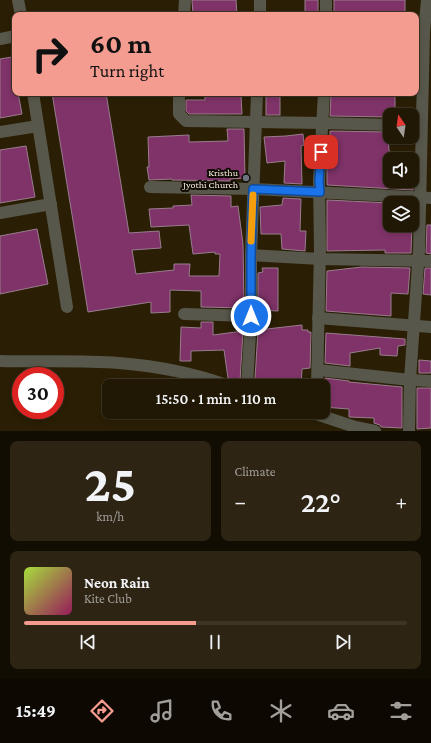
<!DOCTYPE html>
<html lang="en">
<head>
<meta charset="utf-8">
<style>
	:root { --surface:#201704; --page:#2d2413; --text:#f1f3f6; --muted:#a29f9a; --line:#3d3626; --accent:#f59c90 }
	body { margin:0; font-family:"Crimson Pro",serif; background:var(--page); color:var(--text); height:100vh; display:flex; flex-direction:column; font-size:15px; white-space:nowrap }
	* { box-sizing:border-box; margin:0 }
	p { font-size:13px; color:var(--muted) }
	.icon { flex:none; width:22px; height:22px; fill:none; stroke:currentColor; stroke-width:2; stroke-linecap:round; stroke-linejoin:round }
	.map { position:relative; height:431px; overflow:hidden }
	.details { display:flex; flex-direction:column; gap:10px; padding:10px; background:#120d02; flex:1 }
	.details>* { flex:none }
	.hud { position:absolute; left:12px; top:12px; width:407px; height:84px; border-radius:8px; box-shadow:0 2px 6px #0003,0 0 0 1px var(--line); background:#f59c90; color:#111; overflow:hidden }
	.needle { width:26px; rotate:347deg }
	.tools { position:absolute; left:383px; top:108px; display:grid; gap:8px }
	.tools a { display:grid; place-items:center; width:36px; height:36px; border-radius:8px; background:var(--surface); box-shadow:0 2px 6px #0003,0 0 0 1px var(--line); font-size:20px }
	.speed { position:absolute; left:12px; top:367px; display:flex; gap:8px; font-size:20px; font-weight:700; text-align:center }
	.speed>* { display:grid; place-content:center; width:52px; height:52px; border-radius:50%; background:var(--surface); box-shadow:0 2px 6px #0003,0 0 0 1px var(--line); line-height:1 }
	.speed .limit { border:6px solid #d22; background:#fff; color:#111 }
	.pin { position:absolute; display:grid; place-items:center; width:34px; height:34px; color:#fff; margin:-17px; border-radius:8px; box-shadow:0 2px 6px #0006 }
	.me { position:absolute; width:44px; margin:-22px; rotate:0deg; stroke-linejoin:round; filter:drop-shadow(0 0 3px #0008) }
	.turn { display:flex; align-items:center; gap:14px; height:84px; padding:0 12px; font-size:18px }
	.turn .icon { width:52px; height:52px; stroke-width:2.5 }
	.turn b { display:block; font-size:28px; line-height:34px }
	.big { font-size:30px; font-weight:600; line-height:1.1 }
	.details .tile { flex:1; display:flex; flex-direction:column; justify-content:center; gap:6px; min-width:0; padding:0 14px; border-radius:8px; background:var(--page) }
	.details .dial { align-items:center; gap:0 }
	.dial b { font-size:52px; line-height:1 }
	.song { display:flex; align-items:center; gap:12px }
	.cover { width:48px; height:48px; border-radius:6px; background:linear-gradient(135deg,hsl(80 70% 55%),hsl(330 70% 35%)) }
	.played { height:4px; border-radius:2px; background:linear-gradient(90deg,var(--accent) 45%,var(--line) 45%) }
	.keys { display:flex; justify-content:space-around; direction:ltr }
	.heat { display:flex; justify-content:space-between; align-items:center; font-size:22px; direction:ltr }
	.details .tiles { flex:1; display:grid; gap:10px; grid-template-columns:1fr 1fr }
	.tile:last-child { grid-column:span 2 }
	.trip { position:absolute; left:102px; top:379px; width:228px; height:40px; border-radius:8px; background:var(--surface); box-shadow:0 2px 6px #0003,0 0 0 1px var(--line); font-weight:600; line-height:40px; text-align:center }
	.menu { display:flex; height:64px; justify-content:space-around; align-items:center; background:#0d0902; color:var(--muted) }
	.menu .icon { width:28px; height:28px }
	.menu .active { color:var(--accent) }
	.menu b { font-size:18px; color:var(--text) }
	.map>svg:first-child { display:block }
	.building { fill:#7f3368; stroke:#997c8e }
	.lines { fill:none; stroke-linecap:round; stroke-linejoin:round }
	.minor { stroke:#58574b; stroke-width:12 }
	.route-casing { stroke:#114b97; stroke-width:10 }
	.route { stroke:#1a73e8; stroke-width:7 }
	.slow { stroke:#f59e0b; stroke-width:7 }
	.worship-dot { fill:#6b7280; stroke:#0f0a02; stroke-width:1.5 }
	.labels { text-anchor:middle; stroke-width:4; stroke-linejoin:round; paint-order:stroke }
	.poi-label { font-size:10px; fill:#f6efe0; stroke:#0f0a02; text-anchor:end }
</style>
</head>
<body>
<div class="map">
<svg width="431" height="431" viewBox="0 0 431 431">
	<rect width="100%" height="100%" fill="#2a1f05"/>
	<!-- building -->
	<g class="building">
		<path d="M192 0H236L237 15H193Z"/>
		<rect x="305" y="0" width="13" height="15"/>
		<rect x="334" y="0" width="71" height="15"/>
		<path d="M12 57 15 74V93H18L22 114 0 118V59Z"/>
		<path d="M52 93H106L129 233 159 231 161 248 132 250 136 274 174 270V264H190L189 276H219L220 254H215V252L193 254 189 225 151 227 149 209 173 208V206L192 205 191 195 231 196V207L238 206 243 244 244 308 201 307V291L170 290V312L151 313V302L88 312Z"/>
		<path d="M205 93H216V95H241L242 114H189L186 111V100H205Z"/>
		<rect x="266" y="93" width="14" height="22"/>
		<path d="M331 93H395V115H388V117L330 116Z"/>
		<path d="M227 129H244L245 178 230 179V181L172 180V179L149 180 147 167H149L148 137 189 135V142L228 141Z"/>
		<path d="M330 131 388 132 389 151H390V181H413V190L327 185V166L329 153 330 154Z"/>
		<path d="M303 134 304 145 301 146 302 184 284 183 285 161 267 163 264 137 286 136Z"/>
		<path d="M26 146 35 197 0 203V150Z"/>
		<path d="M283 198 301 199 300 231H306L305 251 282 249 281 234H261L260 207 282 205Z"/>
		<path d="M327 200 390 203V225H412L411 253H385V250L327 251Z"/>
		<path d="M427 225H431V254L426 253Z"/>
		<path d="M37 229 48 284 0 294V236Z"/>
		<path d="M362 267 410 268 408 294 391 293V316L326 311 327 271Z"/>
		<path d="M262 268H278V311L258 310V273L263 272Z"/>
		<path d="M425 268H431V295L423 294Z"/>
		<path d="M201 322H213V335L243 331 240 381 235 382 228 378 224 350 191 351V361H180L181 327 201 328Z"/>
		<path d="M302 325V330H308V332H311L310 368 302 369 301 386H258V379H255L258 330Z"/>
		<path d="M326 333 405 339V345L398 346 397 356 380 355V348L350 353V366L325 363Z"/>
		<path d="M419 360 431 361V373H419Z"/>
		<path d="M325 378 349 381V382L402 387V428L381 427 380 425 374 423V418L349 417V409L323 407Z"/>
		<path d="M417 388H431V428L417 429Z"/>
	</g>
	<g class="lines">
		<!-- minor -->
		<g class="minor">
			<path d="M18 0 21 15"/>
			<path d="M184 15 185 0"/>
			<path d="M260 15V0"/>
			<path d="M326 15V0"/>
			<path d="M0 39 15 36"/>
			<path d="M33 93 67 307"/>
			<path d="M179 93V114L186 121 323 123 390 125"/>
			<path d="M0 132 38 126"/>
			<path d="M150 187 253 189 431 198"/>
			<path d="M0 213 51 204"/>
			<path d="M251 255 320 259 431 261"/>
			<path d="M184 314 251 316"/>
			<path d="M318 318 431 327"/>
			<path d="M0 361C39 362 80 360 119 363 156 366 194 373 229 386"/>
			<path d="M318 370 410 380 431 381"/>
			<path d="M247 386 251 316V255L257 93"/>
			<path d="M317 386 320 249 319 181 324 93"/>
			<path d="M316 412V414L355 427 375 431"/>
			<path d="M409 431 410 380 419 250 424 32 427 0"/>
		</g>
	</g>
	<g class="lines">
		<!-- route casing -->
		<g class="route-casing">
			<path id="route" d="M251 316V255L253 189 320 192 319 181 321 152"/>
		</g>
		<!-- route -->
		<use href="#route" class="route"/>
		<!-- slow -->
		<path class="slow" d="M251 241 253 195"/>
	</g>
	<!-- markers -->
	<circle class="worship-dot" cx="246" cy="178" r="4"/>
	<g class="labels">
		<!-- poi labels -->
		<g class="poi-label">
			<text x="238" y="176">Kristhu<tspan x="238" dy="12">Jyothi Church</tspan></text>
		</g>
	</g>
</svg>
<div class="tools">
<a><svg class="needle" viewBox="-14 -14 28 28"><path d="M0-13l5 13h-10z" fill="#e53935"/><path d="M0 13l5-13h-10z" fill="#a29f9a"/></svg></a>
<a><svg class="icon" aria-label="sound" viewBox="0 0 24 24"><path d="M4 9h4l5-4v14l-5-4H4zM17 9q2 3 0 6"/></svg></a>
<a><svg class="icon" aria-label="layers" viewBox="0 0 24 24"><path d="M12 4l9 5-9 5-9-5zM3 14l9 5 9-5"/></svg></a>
</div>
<div class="speed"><div class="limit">30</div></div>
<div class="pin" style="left:321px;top:152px;background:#d93025"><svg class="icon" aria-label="arrive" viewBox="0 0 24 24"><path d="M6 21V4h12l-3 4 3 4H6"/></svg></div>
<svg class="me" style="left:251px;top:316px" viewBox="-20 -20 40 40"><circle r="17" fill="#1a73e8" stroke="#fff" stroke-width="3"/><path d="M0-11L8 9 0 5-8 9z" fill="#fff"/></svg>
<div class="trip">15:50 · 1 min · 110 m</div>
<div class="hud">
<div class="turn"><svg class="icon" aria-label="right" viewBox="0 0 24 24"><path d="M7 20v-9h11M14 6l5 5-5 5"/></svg><div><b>60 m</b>Turn right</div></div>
</div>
</div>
<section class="details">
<div class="tiles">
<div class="tile dial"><b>25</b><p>km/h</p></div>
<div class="tile"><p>Climate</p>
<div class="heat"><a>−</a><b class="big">22°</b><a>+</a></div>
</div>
<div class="tile">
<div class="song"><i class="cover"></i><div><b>Neon Rain</b><p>Kite Club</p></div></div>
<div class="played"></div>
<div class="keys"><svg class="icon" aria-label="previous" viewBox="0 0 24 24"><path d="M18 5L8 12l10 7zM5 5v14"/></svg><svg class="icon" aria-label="pause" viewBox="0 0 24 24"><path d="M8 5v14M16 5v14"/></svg><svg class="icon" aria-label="next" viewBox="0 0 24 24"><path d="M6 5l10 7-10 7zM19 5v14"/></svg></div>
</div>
</div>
</section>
<nav class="menu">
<b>15:49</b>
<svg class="icon active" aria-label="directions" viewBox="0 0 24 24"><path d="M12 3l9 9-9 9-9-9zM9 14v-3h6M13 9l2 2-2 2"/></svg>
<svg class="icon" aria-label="music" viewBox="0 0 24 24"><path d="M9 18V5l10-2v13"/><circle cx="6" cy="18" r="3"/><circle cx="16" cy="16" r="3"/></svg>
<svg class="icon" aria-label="phone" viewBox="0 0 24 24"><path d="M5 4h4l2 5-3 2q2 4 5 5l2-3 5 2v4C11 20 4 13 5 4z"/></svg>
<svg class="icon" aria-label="climate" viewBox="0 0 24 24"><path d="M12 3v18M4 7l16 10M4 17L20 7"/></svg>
<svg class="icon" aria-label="car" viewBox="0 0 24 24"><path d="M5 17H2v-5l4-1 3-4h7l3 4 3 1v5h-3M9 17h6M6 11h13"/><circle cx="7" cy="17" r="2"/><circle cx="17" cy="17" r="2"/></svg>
<svg class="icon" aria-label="filters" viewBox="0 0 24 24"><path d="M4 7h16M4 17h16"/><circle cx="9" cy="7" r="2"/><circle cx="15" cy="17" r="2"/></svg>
</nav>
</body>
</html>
